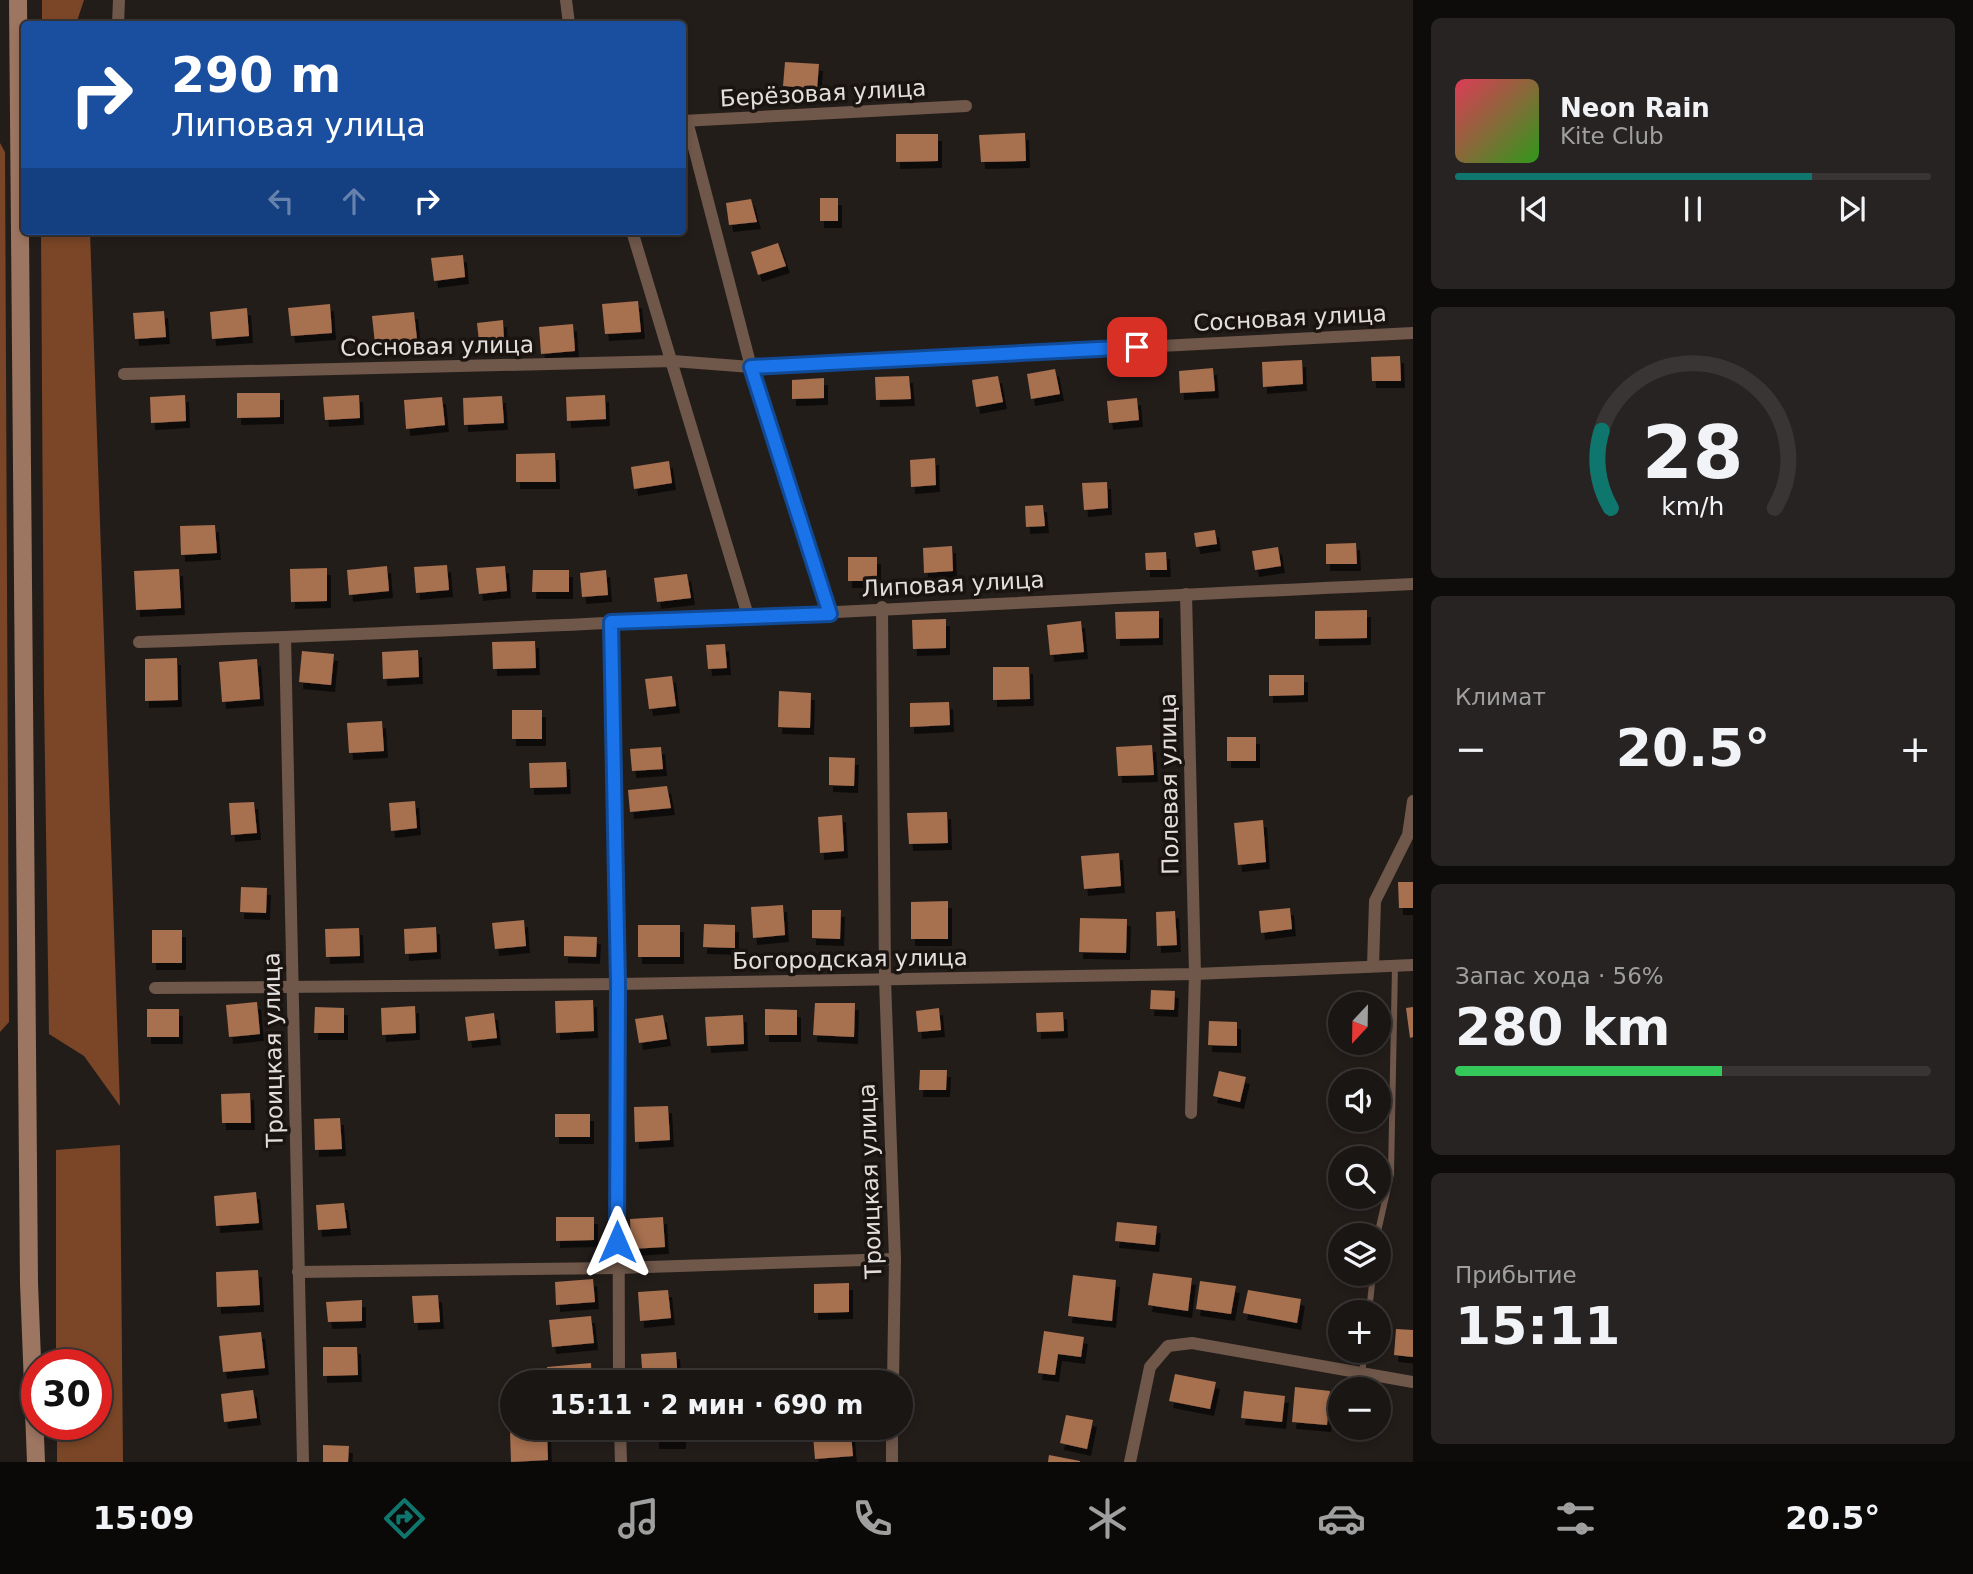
<!DOCTYPE html>
<html lang="ru">
<head>
<meta charset="utf-8">
<style>
	:root { --surface:#1a1614; --page:#272322; --text:#f1f3f6; --muted:#9f9fa0; --line:#383534; --accent:#0f766e }
	body { margin:0; font-family:"DejaVu Sans",sans-serif; background:var(--page); color:var(--text); height:100vh; display:flex; flex-direction:column; font-size:26px; white-space:nowrap }
	* { box-sizing:border-box; margin:0 }
	p { font-size:23px; color:var(--muted) }
	.icon { flex:none; width:38px; height:38px; fill:none; stroke:currentColor; stroke-width:2; stroke-linecap:round; stroke-linejoin:round }
	.map { position:relative; flex:1; overflow:hidden }
	.side { display:flex; flex-direction:column; gap:18px; padding:18px; background:#0e0c0b; width:560px }
	.side>* { flex:none }
	.banner { position:absolute; left:21px; top:21px; width:665px; height:214px; border-radius:7px; box-shadow:0 4px 10px #0003,0 0 0 2px var(--line); background:#1a4fa0; color:#fff; overflow:hidden }
	.needle { width:46px; rotate:202deg }
	.tools { position:absolute; left:1328px; top:992px; display:grid; gap:14px }
	.tools a { display:grid; place-items:center; width:63px; height:63px; border-radius:50%; background:var(--surface); box-shadow:0 4px 10px #0003,0 0 0 2px var(--line); font-size:35px }
	.speed { position:absolute; left:21px; top:1349px; display:flex; gap:14px; font-size:35px; font-weight:700; text-align:center }
	.speed>* { display:grid; place-content:center; width:91px; height:91px; border-radius:50%; background:var(--surface); box-shadow:0 4px 10px #0003,0 0 0 2px var(--line); line-height:1 }
	.speed .limit { border:10px solid #d22; background:#fff; color:#111 }
	.pin { position:absolute; display:grid; place-items:center; width:60px; height:60px; color:#fff; margin:-30px; border-radius:14px; box-shadow:0 4px 10px #0006 }
	.me { position:absolute; width:77px; margin:-38px; rotate:0deg; stroke-linejoin:round; filter:drop-shadow(0 0 5px #0008) }
	.turn { display:flex; align-items:center; gap:24px; height:147px; padding:0 35px; font-size:32px }
	.turn .icon { width:91px; height:91px; stroke-width:2.5 }
	.turn b { display:block; font-size:49px; line-height:60px }
	.lanes { display:flex; align-items:center; height:66px; padding:0 35px; background:#0003; justify-content:center; gap:35px; direction:ltr }
	.lanes .off { opacity:.35 }
	.big { font-size:52px; font-weight:800; line-height:1.1 }
	.side .tile { flex:1; display:flex; flex-direction:column; justify-content:center; gap:10px; min-width:0; padding:0 24px; border-radius:10px; background:var(--page) }
	.side .dial { align-items:center; gap:0 }
	.dial svg { height:182px; overflow:visible; fill:none; stroke:var(--line); stroke-width:7; stroke-linecap:round; text-anchor:middle }
	.dial text { fill:var(--text); stroke:none }
	.song { display:flex; align-items:center; gap:21px }
	.cover { width:84px; height:84px; border-radius:10px; background:linear-gradient(135deg,hsl(350 70% 55%),hsl(110 70% 35%)) }
	.played { height:7px; border-radius:4px; background:linear-gradient(90deg,var(--accent) 75%,var(--line) 75%) }
	.keys { display:flex; justify-content:space-around; direction:ltr }
	.heat { display:flex; justify-content:space-between; align-items:center; font-size:38px; direction:ltr }
	.charge { height:10px; border-radius:5px; background:linear-gradient(90deg,#34c759 56%,var(--line) 0) }
	.trip { position:absolute; left:500px; top:1370px; width:413px; height:70px; border-radius:35px; background:var(--surface); box-shadow:0 4px 10px #0003,0 0 0 2px var(--line); font-weight:800; line-height:70px; text-align:center }
	.tabs { display:flex; height:112px; justify-content:space-around; align-items:center; background:#0a0908; color:var(--muted) }
	.tabs .icon { width:49px; height:49px }
	.tabs .selected { color:var(--accent) }
	.tabs b { font-size:32px; color:var(--text) }
	main { display:flex; flex:1; min-height:0 }
	.map>svg:first-child { display:block }
	.forest { fill:#7a4627 }
	.building { fill:#a76f50; filter:url(#shadow) }
	.lines { fill:none; stroke-linecap:round; stroke-linejoin:round }
	.lane { stroke:#6f574a; stroke-width:6 }
	.street { stroke:#6f574a; stroke-width:12 }
	.secondary { stroke:#9d7662; stroke-width:18 }
	.route-casing { stroke:#114b97; stroke-width:18 }
	.route { stroke:#1a73e8; stroke-width:12 }
	.labels { text-anchor:middle; stroke-width:7; stroke-linejoin:round; paint-order:stroke }
	.street-label { font-size:23px; fill:#e3dedc; stroke:#1a1411 }
</style>
</head>
<body>
<main>
<div class="map">
<svg width="1413" height="1462" viewBox="0 0 1413 1462">
	<defs>
		<filter id="shadow"><feDropShadow dx="4" dy="7" stdDeviation="0" flood-color="#0009"/></filter>
	</defs>
	<rect width="100%" height="100%" fill="#231d1a"/>
	<!-- forest -->
	<g class="forest">
		<path d="M42 0H84L76 24H42Z"/>
		<path d="M0 143 5 152 9 1022 0 1032Z"/>
		<path d="M41 231H90L120 1106 84 1056 49 1034 44 696Z"/>
		<path d="M120 1145 123 1462H57V1425L96 1424V1365H56V1150Z"/>
	</g>
	<!-- building -->
	<g class="building">
		<path d="M785 62 819 64 817 89 783 86Z"/>
		<path d="M1025 133 1026 161 981 162 979 135Z"/>
		<path d="M896 134H938V161L896 162Z"/>
		<rect x="820" y="198" width="18" height="23"/>
		<path d="M751 199 757 222 729 225 726 203Z"/>
		<path d="M778 243 786 266 758 275 751 252Z"/>
		<path d="M463 255 465 277 434 281 431 258Z"/>
		<path d="M638 301 641 332 605 334 602 304Z"/>
		<path d="M330 304 332 333 291 336 288 308Z"/>
		<path d="M247 308 249 336 212 339 210 312Z"/>
		<path d="M164 311 166 337 135 339 133 313Z"/>
		<path d="M414 312 417 339 375 344 372 316Z"/>
		<path d="M503 320 504 340 479 342 477 323Z"/>
		<path d="M573 324 575 351 541 354 539 327Z"/>
		<path d="M1400 356 1401 381H1372L1371 357Z"/>
		<path d="M1302 360 1303 384 1263 387 1262 362Z"/>
		<path d="M1213 368 1215 391 1180 393 1179 371Z"/>
		<path d="M1055 369 1060 394 1031 399 1027 374Z"/>
		<path d="M909 376 911 399 876 400 875 377Z"/>
		<path d="M998 376 1003 402 976 407 972 380Z"/>
		<path d="M824 378V398L792 399V380Z"/>
		<path d="M237 393H280V417L237 418Z"/>
		<path d="M185 395 186 421 151 423 150 397Z"/>
		<path d="M359 395 360 418 325 420 323 397Z"/>
		<path d="M605 395 606 419 567 421 566 397Z"/>
		<path d="M502 396 504 423 464 425 463 398Z"/>
		<path d="M442 397 445 425 406 429 404 400Z"/>
		<path d="M1137 398 1139 420 1109 423 1107 401Z"/>
		<path d="M555 453 556 482H516V454Z"/>
		<path d="M935 458 936 485 911 487 910 460Z"/>
		<path d="M669 461 672 483 634 489 631 467Z"/>
		<path d="M1107 482 1108 508 1084 510 1082 483Z"/>
		<path d="M1043 505 1045 526 1026 527 1025 506Z"/>
		<path d="M215 525 217 553 181 555 180 526Z"/>
		<path d="M1215 530 1217 544 1196 547 1194 533Z"/>
		<path d="M1356 543 1357 564H1326V544Z"/>
		<path d="M952 546 953 571 924 573 923 548Z"/>
		<path d="M1278 547 1281 566 1255 570 1252 551Z"/>
		<path d="M1166 552 1167 570H1146L1145 553Z"/>
		<rect x="848" y="557" width="29" height="24"/>
		<path d="M447 565 449 590 416 593 414 567Z"/>
		<path d="M387 566 389 591 349 595 347 570Z"/>
		<path d="M505 566 507 591 479 594 476 568Z"/>
		<path d="M327 568V601L291 602 290 569Z"/>
		<path d="M179 569 181 608 136 610 134 571Z"/>
		<path d="M533 570H569V592H532Z"/>
		<path d="M606 570 608 595 582 597 580 573Z"/>
		<path d="M687 574 691 598 657 602 654 578Z"/>
		<path d="M1367 610V638L1315 639V611Z"/>
		<path d="M1159 611V638L1116 639 1115 612Z"/>
		<path d="M946 619V648L913 649 912 620Z"/>
		<path d="M1081 621 1084 652 1050 655 1047 625Z"/>
		<path d="M535 641 536 668 493 669 492 642Z"/>
		<path d="M725 644 727 668 708 669 706 645Z"/>
		<path d="M418 650 419 677 383 679 382 652Z"/>
		<path d="M302 651 334 654 331 685 299 682Z"/>
		<path d="M177 658 178 700 145 701V659Z"/>
		<path d="M257 659 260 699 222 702 219 662Z"/>
		<path d="M993 667H1029L1030 699 993 700Z"/>
		<path d="M1269 675H1304V695L1269 696Z"/>
		<path d="M672 676 676 706 649 709 645 679Z"/>
		<path d="M779 691 811 693 810 728 778 727Z"/>
		<path d="M949 702 950 725 910 727V703Z"/>
		<rect x="512" y="710" width="30" height="29"/>
		<path d="M382 721 384 751 349 753 347 723Z"/>
		<rect x="1227" y="737" width="29" height="24"/>
		<path d="M1152 745 1154 775 1118 776 1116 747Z"/>
		<path d="M661 747 663 769 632 771 630 749Z"/>
		<path d="M829 757 855 758 854 786 829 785Z"/>
		<path d="M566 762 567 787 530 788 529 763Z"/>
		<path d="M667 786 671 808 630 812 628 790Z"/>
		<path d="M415 801 417 828 391 831 389 803Z"/>
		<path d="M254 802 257 833 231 835 229 803Z"/>
		<path d="M947 812 948 843 909 844 907 813Z"/>
		<path d="M842 815 844 851 820 853 818 817Z"/>
		<path d="M1263 820 1266 862 1238 865 1234 823Z"/>
		<path d="M1119 853 1121 886 1084 889 1081 856Z"/>
		<path d="M1398 882H1413V908H1399Z"/>
		<path d="M241 887 267 888 266 913 240 912Z"/>
		<path d="M948 901V939H911V902Z"/>
		<path d="M783 905 785 935 753 938 751 907Z"/>
		<path d="M1290 908 1292 929 1261 933 1259 911Z"/>
		<path d="M812 910H841L840 939 812 938Z"/>
		<path d="M1175 911 1177 945 1157 946 1156 912Z"/>
		<path d="M1080 918 1127 919 1126 953 1079 952Z"/>
		<path d="M524 920 526 946 495 949 492 923Z"/>
		<path d="M704 924 735 925V948L703 947Z"/>
		<rect x="638" y="925" width="42" height="32"/>
		<path d="M436 927 437 952 405 954 404 929Z"/>
		<path d="M359 928 360 956 326 957 325 929Z"/>
		<rect x="152" y="930" width="30" height="33"/>
		<path d="M564 936 597 937 596 957 564 956Z"/>
		<path d="M1151 990 1175 991 1174 1010 1150 1009Z"/>
		<path d="M593 1000 594 1031 556 1033 555 1001Z"/>
		<path d="M257 1002 260 1034 229 1037 226 1005Z"/>
		<path d="M815 1003H855L854 1037 813 1035Z"/>
		<path d="M415 1006 416 1033 382 1035 381 1008Z"/>
		<path d="M315 1007 344 1008V1033H314Z"/>
		<path d="M1413 1007V1037L1410 1038 1406 1008Z"/>
		<path d="M939 1008 941 1030 918 1032 916 1011Z"/>
		<rect x="147" y="1009" width="32" height="28"/>
		<path d="M765 1009 797 1010V1035H765Z"/>
		<path d="M1063 1012 1064 1031 1037 1032 1036 1013Z"/>
		<path d="M494 1013 497 1038 468 1041 465 1017Z"/>
		<path d="M663 1015 667 1039 639 1043 635 1019Z"/>
		<path d="M743 1015 744 1044 707 1046 705 1017Z"/>
		<path d="M1209 1021 1237 1022V1046L1208 1045Z"/>
		<path d="M920 1070H947L946 1090H919Z"/>
		<path d="M1219 1071 1246 1077 1240 1102 1213 1096Z"/>
		<path d="M250 1093 251 1123H222L221 1094Z"/>
		<path d="M668 1106 670 1140 635 1142 634 1107Z"/>
		<rect x="555" y="1114" width="35" height="23"/>
		<path d="M340 1118 342 1149 315 1150 314 1119Z"/>
		<path d="M256 1192 259 1223 216 1226 214 1196Z"/>
		<path d="M344 1203 347 1228 318 1230 316 1205Z"/>
		<path d="M556 1217H594V1240L556 1241Z"/>
		<path d="M663 1217 665 1247 631 1249 630 1219Z"/>
		<path d="M1117 1222 1157 1226 1155 1245 1115 1241Z"/>
		<path d="M258 1270 260 1305 217 1307 216 1272Z"/>
		<path d="M1153 1273 1192 1278 1188 1311 1148 1305Z"/>
		<path d="M1073 1275 1116 1280 1112 1321 1068 1316Z"/>
		<path d="M593 1279 595 1302 556 1305 555 1282Z"/>
		<path d="M1200 1281 1236 1286 1231 1314 1196 1309Z"/>
		<path d="M849 1283V1312L814 1313V1284Z"/>
		<path d="M668 1290 671 1318 640 1321 638 1292Z"/>
		<path d="M1248 1290 1301 1299 1297 1323 1243 1313Z"/>
		<path d="M438 1295 440 1322 414 1323 412 1296Z"/>
		<path d="M362 1300V1321L328 1322 326 1302Z"/>
		<path d="M591 1316 594 1343 552 1347 549 1320Z"/>
		<path d="M1396 1329 1413 1330V1357L1394 1355Z"/>
		<path d="M1044 1331 1084 1337 1081 1357 1058 1354 1055 1375 1038 1373Z"/>
		<path d="M261 1332 265 1368 223 1372 219 1336Z"/>
		<path d="M323 1347H357L358 1375 323 1376Z"/>
		<path d="M676 1352 678 1382H643L641 1354Z"/>
		<path d="M591 1363 592 1382H548L547 1367Z"/>
		<path d="M1175 1374 1216 1382 1210 1409 1169 1401Z"/>
		<path d="M1295 1387 1330 1391 1327 1425 1292 1422Z"/>
		<path d="M253 1390 257 1418 224 1422 221 1394Z"/>
		<path d="M1244 1391 1285 1396 1282 1422 1241 1418Z"/>
		<path d="M1066 1415 1093 1420 1087 1449 1060 1443Z"/>
		<rect x="655" y="1428" width="27" height="14"/>
		<path d="M547 1431 548 1460 511 1462 510 1432Z"/>
		<path d="M851 1434 853 1456 815 1459 813 1436Z"/>
		<path d="M323 1445 349 1446 348 1462H323Z"/>
		<path d="M1049 1455 1080 1461V1462H1048Z"/>
	</g>
	<g class="lines">
		<!-- lane -->
		<g class="lane">
			<path d="M1377 1236 1391 1174 1395 966"/>
			<path d="M1369 1312 1373 1274"/>
			<path d="M1362 1373 1365 1351"/>
		</g>
		<!-- street -->
		<g class="street">
			<path d="M566 0 569 24"/>
			<path d="M118 24 119 0"/>
			<path d="M682 121 966 106"/>
			<path d="M632 231 749 619"/>
			<path d="M124 374 673 361 751 367 687 121"/>
			<path d="M1186 594 1195 974 1191 1113"/>
			<path d="M882 607 885 979 895 1259 893 1382"/>
			<path d="M829 614 751 367 1413 333"/>
			<path d="M612 622 618 984 619 1382"/>
			<path d="M285 637 303 1462"/>
			<path d="M139 642C564 628 988 603 1413 584"/>
			<path d="M1373 966 1375 901 1408 835 1413 801"/>
			<path d="M155 988 618 984 1195 974 1413 965"/>
			<path d="M298 1272 617 1268 895 1259"/>
			<path d="M620 1428 621 1462"/>
			<path d="M892 1462V1428"/>
			<path d="M1130 1462 1150 1367 1168 1346 1192 1343 1413 1382"/>
		</g>
		<!-- secondary -->
		<path class="secondary" d="M18 0 29 1283 36 1462"/>
	</g>
	<g class="lines">
		<!-- route casing -->
		<g class="route-casing">
			<path id="route" d="M617 1242 618 984 611 622 830 614 751 367 1137 347"/>
		</g>
		<!-- route -->
		<use href="#route" class="route"/>
	</g>
	<g class="labels">
		<!-- street labels -->
		<g class="street-label">
			<text transform="translate(823 93) rotate(-3)" y="8">Берёзовая улица</text>
			<text transform="translate(1290 318) rotate(-3)" y="8">Сосновая улица</text>
			<text transform="translate(437 346) rotate(-1)" y="8">Сосновая улица</text>
			<text transform="translate(953 584) rotate(-3)" y="8">Липовая улица</text>
			<text transform="translate(1169 784) rotate(-91)" y="8">Полевая улица</text>
			<text transform="translate(850 959) rotate(-1)" y="8">Богородская улица</text>
			<text transform="translate(273 1050) rotate(-91)" y="8">Троицкая улица</text>
			<text transform="translate(870 1181) rotate(-92)" y="8">Троицкая улица</text>
		</g>
	</g>
</svg>
<div class="tools">
<a><svg class="needle" viewBox="-14 -14 28 28"><path d="M0-13l5 13h-10z" fill="#e53935"/><path d="M0 13l5-13h-10z" fill="#9f9fa0"/></svg></a>
<a><svg class="icon" aria-label="sound" viewBox="0 0 24 24"><path d="M4 9h4l5-4v14l-5-4H4zM17 9q2 3 0 6"/></svg></a>
<a><svg class="icon" aria-label="search" viewBox="0 0 24 24"><circle cx="10" cy="10" r="6"/><path d="M15 15l6 6"/></svg></a>
<a><svg class="icon" aria-label="layers" viewBox="0 0 24 24"><path d="M12 4l9 5-9 5-9-5zM3 14l9 5 9-5"/></svg></a>
<a>+</a>
<a>−</a>
</div>
<div class="speed"><div class="limit">30</div></div>
<div class="pin" style="left:1137px;top:347px;background:#d93025"><svg class="icon" aria-label="arrive" viewBox="0 0 24 24"><path d="M6 21V4h12l-3 4 3 4H6"/></svg></div>
<svg class="me" style="left:617px;top:1242px" viewBox="-20 -20 40 40"><path d="M0-17L14 15 0 8-14 15z" fill="#1a73e8" stroke="#fff" stroke-width="4"/></svg>
<div class="trip">15:11 · 2 мин · 690 m</div>
<div class="banner">
<div class="turn"><svg class="icon" aria-label="right" viewBox="0 0 24 24"><path d="M7 20v-9h11M14 6l5 5-5 5"/></svg><div><b>290 m</b>Липовая улица</div></div>
<div class="lanes"><svg class="icon off" aria-label="left" viewBox="0 0 24 24"><path d="M17 20v-9H6M10 6l-5 5 5 5"/></svg><svg class="icon off" aria-label="ahead" viewBox="0 0 24 24"><path d="M12 20V5M6 11l6-6 6 6"/></svg><svg class="icon" aria-label="right" viewBox="0 0 24 24"><path d="M7 20v-9h11M14 6l5 5-5 5"/></svg></div>
</div>
</div>
<section class="side">
<div class="tile">
<div class="song"><i class="cover"></i><div><b>Neon Rain</b><p>Kite Club</p></div></div>
<div class="played"></div>
<div class="keys"><svg class="icon" aria-label="previous" viewBox="0 0 24 24"><path d="M18 5L8 12l10 7zM5 5v14"/></svg><svg class="icon" aria-label="pause" viewBox="0 0 24 24"><path d="M8 5v14M16 5v14"/></svg><svg class="icon" aria-label="next" viewBox="0 0 24 24"><path d="M6 5l10 7-10 7zM19 5v14"/></svg></div>
</div>
<div class="tile dial"><svg viewBox="0 0 100 80">
<path d="M14 69A42 42 0 1 1 86 69"/>
<path d="M14 69A42 42 0 0 1 10 35" stroke="#0f766e"/>
<text x="50" y="56" font-size="32" font-weight="700">28</text>
<text x="50" y="72" font-size="11">km/h</text>
</svg></div>
<div class="tile"><p>Климат</p>
<div class="heat"><a>−</a><b class="big">20.5°</b><a>+</a></div>
</div>
<div class="tile"><p>Запас хода · 56%</p><b class="big">280 km</b><div class="charge"></div></div>
<div class="tile"><p>Прибытие</p><b class="big">15:11</b></div>
</section>
</main>
<nav class="tabs">
<b>15:09</b>
<svg class="icon selected" aria-label="directions" viewBox="0 0 24 24"><path d="M12 3l9 9-9 9-9-9zM9 14v-3h6M13 9l2 2-2 2"/></svg>
<svg class="icon" aria-label="music" viewBox="0 0 24 24"><path d="M9 18V5l10-2v13"/><circle cx="6" cy="18" r="3"/><circle cx="16" cy="16" r="3"/></svg>
<svg class="icon" aria-label="phone" viewBox="0 0 24 24"><path d="M5 4h4l2 5-3 2q2 4 5 5l2-3 5 2v4C11 20 4 13 5 4z"/></svg>
<svg class="icon" aria-label="climate" viewBox="0 0 24 24"><path d="M12 3v18M4 7l16 10M4 17L20 7"/></svg>
<svg class="icon" aria-label="car" viewBox="0 0 24 24"><path d="M5 17H2v-5l4-1 3-4h7l3 4 3 1v5h-3M9 17h6M6 11h13"/><circle cx="7" cy="17" r="2"/><circle cx="17" cy="17" r="2"/></svg>
<svg class="icon" aria-label="filters" viewBox="0 0 24 24"><path d="M4 7h16M4 17h16"/><circle cx="9" cy="7" r="2"/><circle cx="15" cy="17" r="2"/></svg>
<b>20.5°</b>
</nav>
</body>
</html>
